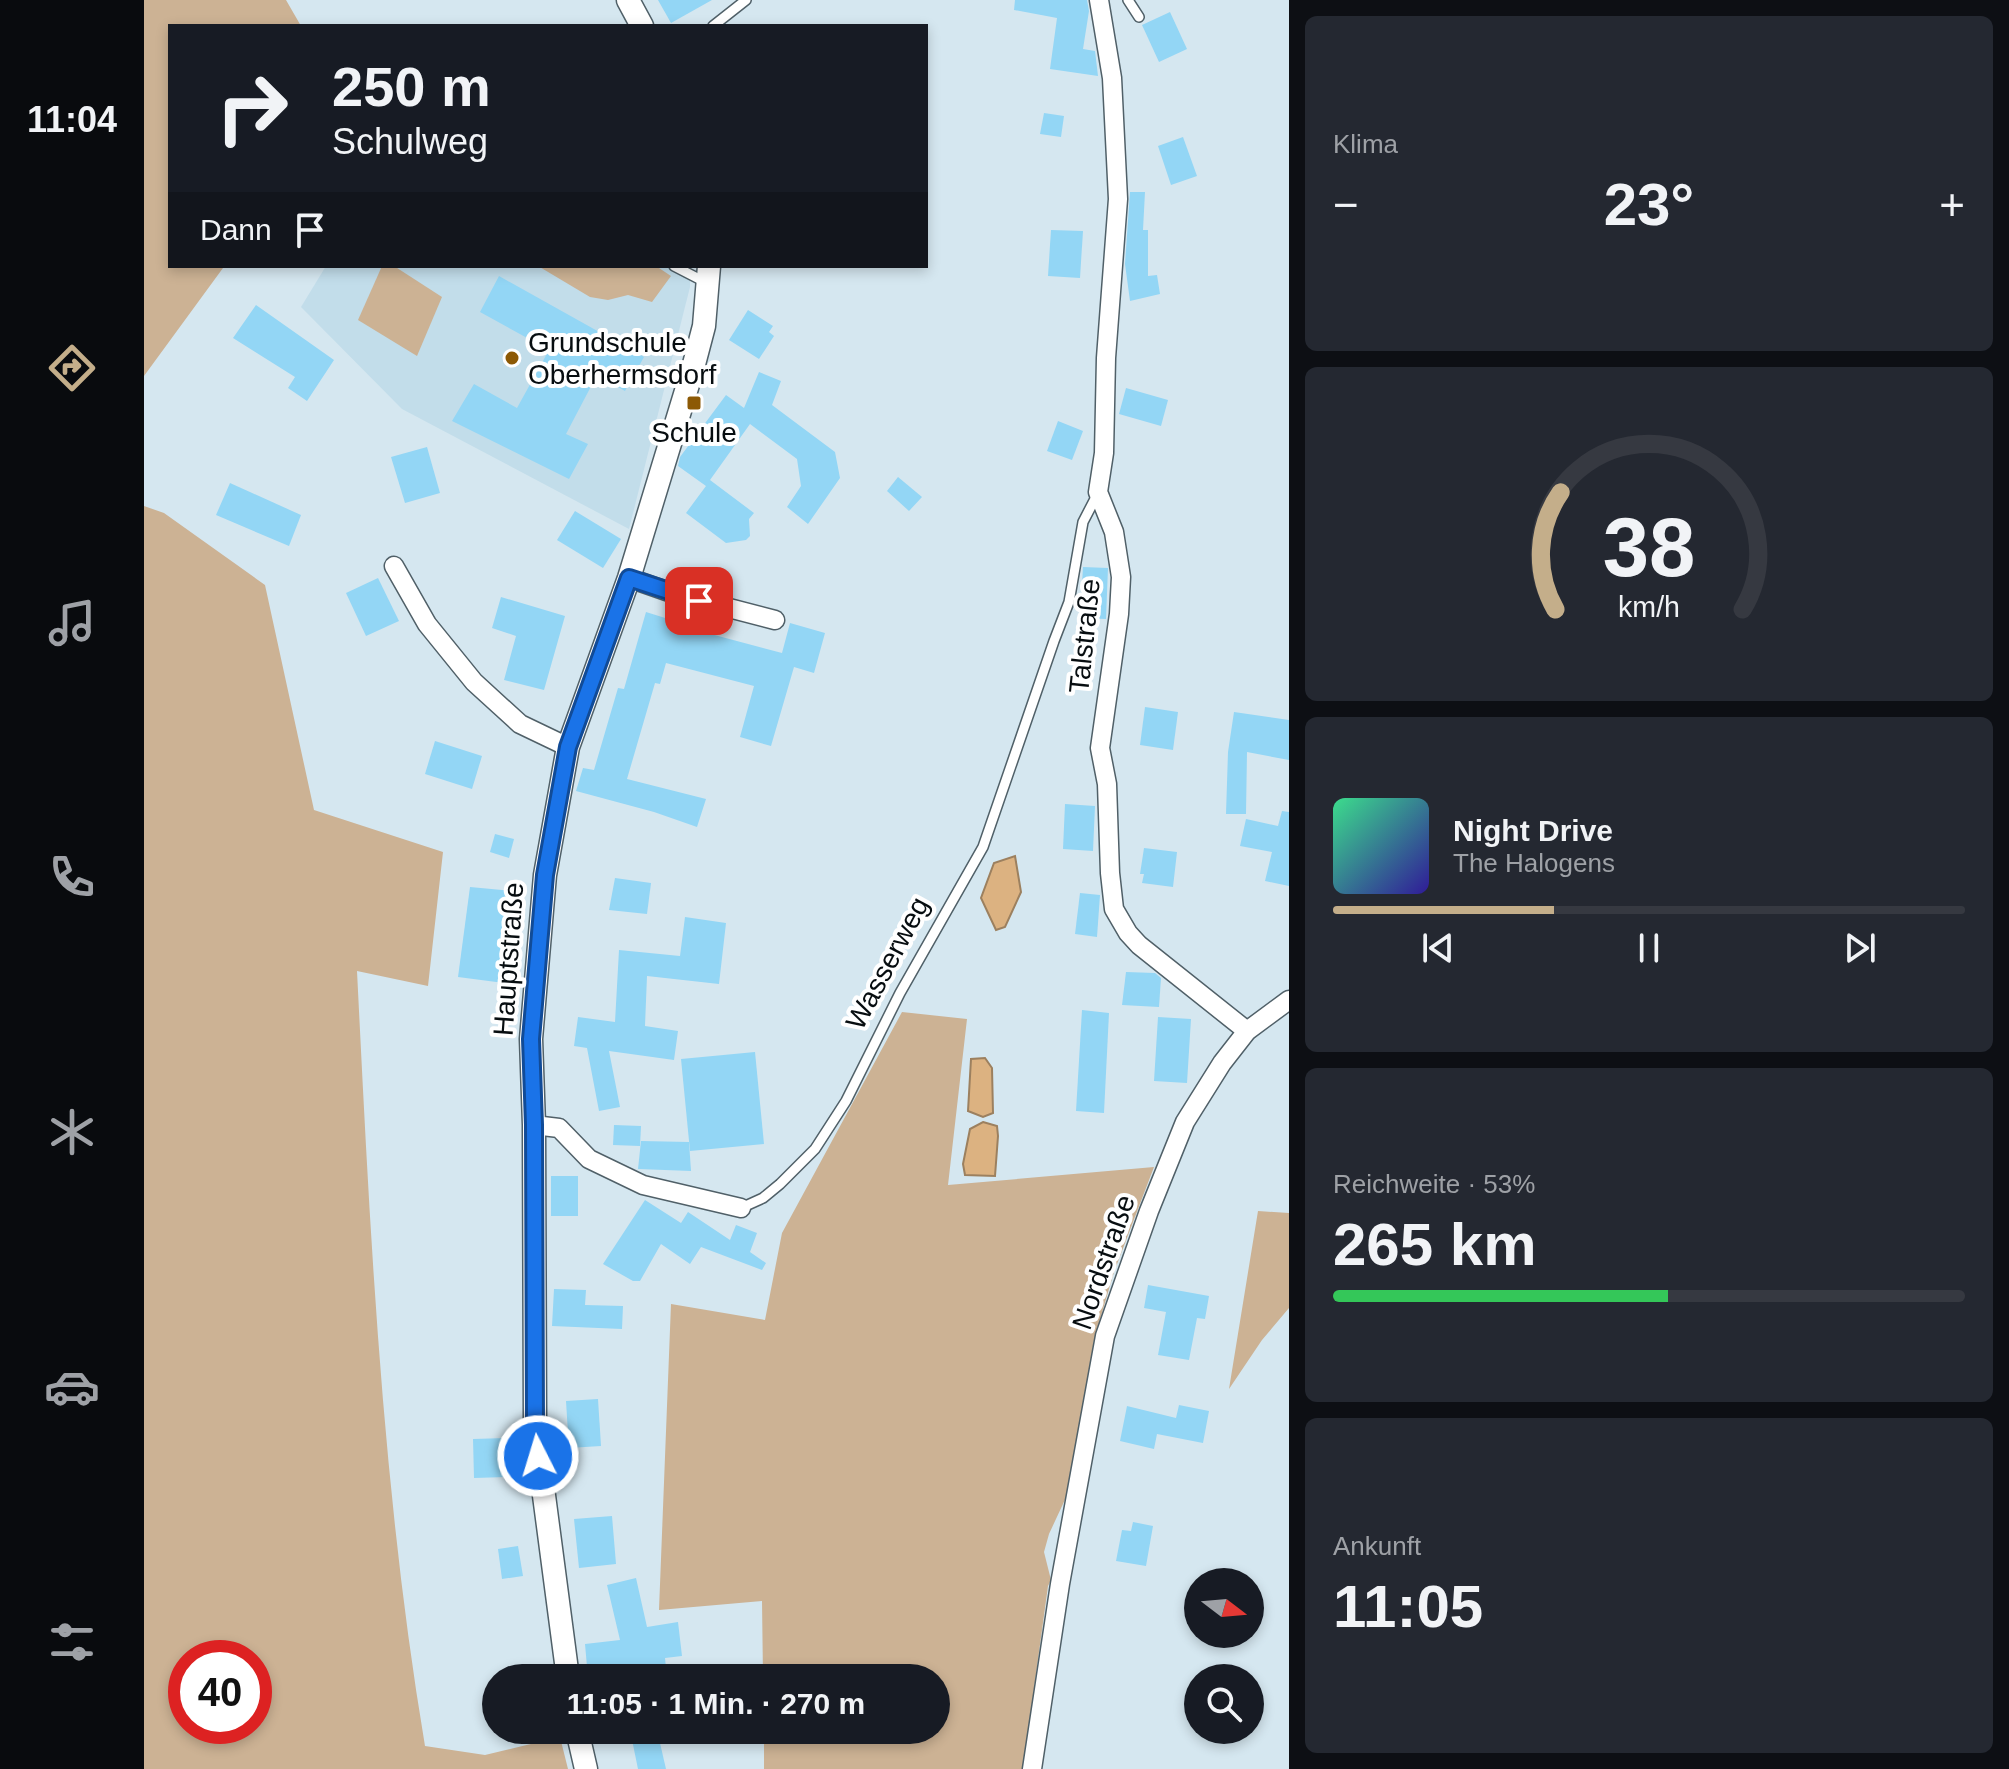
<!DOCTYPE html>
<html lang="de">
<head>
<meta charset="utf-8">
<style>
	:root { --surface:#171b24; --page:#242831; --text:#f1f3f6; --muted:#9ea1a6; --line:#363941; --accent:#c4ae8a }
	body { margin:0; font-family:Arial,sans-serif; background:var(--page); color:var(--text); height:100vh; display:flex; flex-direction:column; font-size:30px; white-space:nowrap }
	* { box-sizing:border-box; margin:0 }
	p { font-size:26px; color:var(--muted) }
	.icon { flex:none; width:44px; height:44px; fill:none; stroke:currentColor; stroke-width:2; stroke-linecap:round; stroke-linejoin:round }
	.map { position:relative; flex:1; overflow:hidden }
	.details { display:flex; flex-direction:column; gap:16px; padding:16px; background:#0d0f14; width:720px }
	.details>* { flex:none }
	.guide { position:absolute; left:24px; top:24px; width:760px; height:244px; border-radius:0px; box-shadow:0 4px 12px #0003; background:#171b24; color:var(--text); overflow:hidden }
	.needle { width:52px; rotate:106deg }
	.tools { position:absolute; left:1040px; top:1568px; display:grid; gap:16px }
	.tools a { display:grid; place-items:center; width:80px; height:80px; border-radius:50%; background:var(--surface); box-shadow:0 4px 12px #0003; font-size:40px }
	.speed { position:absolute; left:24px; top:1640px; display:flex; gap:16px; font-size:40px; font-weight:700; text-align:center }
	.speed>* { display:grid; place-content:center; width:104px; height:104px; border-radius:50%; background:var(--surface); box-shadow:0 4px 12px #0003; line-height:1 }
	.speed .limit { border:12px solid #d22; background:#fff; color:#111 }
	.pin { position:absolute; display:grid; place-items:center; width:68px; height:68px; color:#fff; margin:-34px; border-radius:16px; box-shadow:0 4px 12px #0006 }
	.me { position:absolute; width:88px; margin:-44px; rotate:355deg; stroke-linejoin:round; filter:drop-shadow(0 0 6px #0008) }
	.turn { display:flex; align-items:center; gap:28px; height:168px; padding:0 32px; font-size:36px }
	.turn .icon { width:104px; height:104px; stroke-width:2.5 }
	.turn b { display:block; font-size:56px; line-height:68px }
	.then { display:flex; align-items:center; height:76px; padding:0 32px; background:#0003; gap:16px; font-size:30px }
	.big { font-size:60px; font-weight:600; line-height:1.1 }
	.details .tile { flex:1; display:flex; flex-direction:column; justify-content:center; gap:12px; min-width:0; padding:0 28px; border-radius:12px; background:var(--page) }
	.details .dial { align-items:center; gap:0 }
	.dial svg { height:208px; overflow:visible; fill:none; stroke:var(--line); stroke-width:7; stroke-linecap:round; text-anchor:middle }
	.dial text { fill:var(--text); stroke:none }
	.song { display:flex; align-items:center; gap:24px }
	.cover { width:96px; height:96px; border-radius:12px; background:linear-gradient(135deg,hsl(150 70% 55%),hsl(250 70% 35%)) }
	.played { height:8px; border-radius:4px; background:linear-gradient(90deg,var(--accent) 35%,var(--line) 35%) }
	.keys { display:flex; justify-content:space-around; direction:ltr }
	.heat { display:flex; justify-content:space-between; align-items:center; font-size:44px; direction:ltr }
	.charge { height:12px; border-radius:6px; background:linear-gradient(90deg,#34c759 53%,var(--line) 0) }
	.trip { position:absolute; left:338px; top:1664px; width:468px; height:80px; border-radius:40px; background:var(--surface); box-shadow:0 4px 12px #0003; font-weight:600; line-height:80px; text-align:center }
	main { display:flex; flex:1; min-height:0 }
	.tab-bar { display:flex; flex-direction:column; width:144px; justify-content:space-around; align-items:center; background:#090b0e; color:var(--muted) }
	.tab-bar .icon { width:56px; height:56px }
	.tab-bar .on { color:var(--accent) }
	.tab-bar b { font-size:36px; color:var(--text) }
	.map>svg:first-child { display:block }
	.built { fill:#c2ddea }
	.green { fill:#ccb294; fill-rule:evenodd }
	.water { fill:#dcb281; stroke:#9c805f; stroke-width:2 }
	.building { fill:#93d6f5 }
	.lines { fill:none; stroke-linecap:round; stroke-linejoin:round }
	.service-casing { stroke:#506068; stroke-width:12 }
	.minor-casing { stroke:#506068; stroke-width:21 }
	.tertiary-casing { stroke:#506068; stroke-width:25 }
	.service { stroke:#fff; stroke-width:9 }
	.minor { stroke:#fff; stroke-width:18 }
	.tertiary { stroke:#fff; stroke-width:22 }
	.route-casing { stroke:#114b97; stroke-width:20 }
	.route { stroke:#1a73e8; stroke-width:14 }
	.poi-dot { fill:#8c5905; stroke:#fff; stroke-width:3 }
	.labels { text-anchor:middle; stroke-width:8; stroke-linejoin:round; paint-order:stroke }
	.poi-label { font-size:28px; fill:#070d10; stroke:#fff; text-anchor:start }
	.street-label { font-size:28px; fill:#070d10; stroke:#fff }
</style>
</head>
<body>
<main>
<nav class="tab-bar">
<b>11:04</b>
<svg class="icon on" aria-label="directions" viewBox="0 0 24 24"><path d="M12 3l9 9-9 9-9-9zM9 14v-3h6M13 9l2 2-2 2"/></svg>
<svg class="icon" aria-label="music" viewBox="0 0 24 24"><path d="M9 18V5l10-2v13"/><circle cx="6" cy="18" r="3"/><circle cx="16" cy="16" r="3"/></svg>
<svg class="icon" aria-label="phone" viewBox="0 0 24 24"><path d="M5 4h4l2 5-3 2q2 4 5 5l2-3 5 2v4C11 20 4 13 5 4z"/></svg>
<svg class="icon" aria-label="climate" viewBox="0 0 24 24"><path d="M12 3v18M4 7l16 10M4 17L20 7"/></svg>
<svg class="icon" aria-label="car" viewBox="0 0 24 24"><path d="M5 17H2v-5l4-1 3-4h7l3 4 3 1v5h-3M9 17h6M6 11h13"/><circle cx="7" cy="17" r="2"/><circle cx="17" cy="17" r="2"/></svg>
<svg class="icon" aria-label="filters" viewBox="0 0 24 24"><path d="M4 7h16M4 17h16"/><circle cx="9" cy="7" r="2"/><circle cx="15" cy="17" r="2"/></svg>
</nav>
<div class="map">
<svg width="1145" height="1769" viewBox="0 0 1145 1769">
	<rect width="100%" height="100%" fill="#d5e7f0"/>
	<!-- built -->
	<path class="built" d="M182 266H546V287L485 529 258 409 157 307Z"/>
	<!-- green -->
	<g class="green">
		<path d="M0 0H142L157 26H26V266L79 268 0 376Z"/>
		<path d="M238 266H250L298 297 273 356 214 320Z"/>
		<path d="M394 266H512L527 276 508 302 484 295 464 300 446 297Z"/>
		<path d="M0 506 20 513 121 585 170 810 299 852 284 986 213 971C226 1230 238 1490 281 1746L341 1755 416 1737 424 1769H0ZM42 1658H110V1726H42Z"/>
		<path d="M758 1012 823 1019 804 1185 1010 1167 970 1272 950 1340 925 1491 905 1534 900 1552 907 1580 904 1586 879 1769H620V1730H792V1678H619L618 1601 515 1610 527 1304 621 1320 638 1233Z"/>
		<path d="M1114 1211 1145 1213V1308L1118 1340 1085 1389Z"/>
	</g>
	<!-- water -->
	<g class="water">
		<path d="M871 856 877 892 861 927 852 930 837 898 850 863Z"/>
		<path d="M841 1058 848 1068 849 1113 839 1117 824 1111 827 1059Z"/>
		<path d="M839 1122 853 1126 854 1136 851 1176 821 1175 819 1164 826 1129Z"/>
	</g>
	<!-- building -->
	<g class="building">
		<path d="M514 0H568L527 23Z"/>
		<path d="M871 0H943L945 11 939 49 951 51 954 76 906 69 913 18 870 10Z"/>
		<path d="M1026 12 1043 49 1015 62 998 25Z"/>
		<path d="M900 113 920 116 917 137 896 134Z"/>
		<path d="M1039 137 1053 176 1027 185 1014 146Z"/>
		<path d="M986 192H1001L999 230H1004V276L1013 275 1016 294 986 301 981 264Z"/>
		<path d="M907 230 939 231 936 278 904 276Z"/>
		<path d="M355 276 500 357 481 391 453 375 422 434 444 444 425 479 308 421 330 384 373 408 405 350 336 312Z"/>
		<path d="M112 305 190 360 163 401 144 388 151 377 89 338Z"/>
		<path d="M604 310 629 326 625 332 630 336 615 359 585 340Z"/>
		<path d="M615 372 637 381 628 405 691 452 696 478 664 524 643 507 657 486 653 459 606 424 566 480 610 513 605 519 606 536 602 540 582 543 542 513 562 486 534 466 536 457 582 395 600 408Z"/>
		<path d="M982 388 1024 400 1017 426 975 414Z"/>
		<path d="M914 421 939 431 928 460 903 451Z"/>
		<path d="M283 447 296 493 261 503 247 457Z"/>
		<path d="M754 477 778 497 765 511 743 491Z"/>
		<path d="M86 483 157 515 145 546 72 515Z"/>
		<path d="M431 511 477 539 459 568 413 540Z"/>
		<path d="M939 567 964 568 962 619 936 618Z"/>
		<path d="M234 578 255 621 222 636 202 593Z"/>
		<path d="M357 597 421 616 400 690 360 680 372 636 348 628Z"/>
		<path d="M502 612 534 622 533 625 638 653 646 623 681 633 670 673 650 667 627 746 596 737 610 686 522 663 516 684 511 683 483 779 562 799 553 827 510 812 432 791 439 768 450 770 474 688 480 689Z"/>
		<path d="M1001 707 1034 712 1029 750 996 745Z"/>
		<path d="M1090 712 1145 720V760L1103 752 1102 814H1082L1084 752Z"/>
		<path d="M291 741 338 756 328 789 281 774Z"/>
		<path d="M921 804 951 806 949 851 919 849Z"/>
		<path d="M1138 811 1145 812V886L1121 881 1128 852 1096 846 1102 819 1134 826Z"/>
		<path d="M351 834 370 839 365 858 346 852Z"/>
		<path d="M1000 848 1033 852 1029 887 998 883 1000 874H996Z"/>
		<path d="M471 878 507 883 503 914 465 910Z"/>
		<path d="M326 887 370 891 360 983 314 977Z"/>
		<path d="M936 893 956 895 953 937 931 934Z"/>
		<path d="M541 917 582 923 575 984 503 976 501 1026 534 1031 530 1060 465 1051 476 1107 455 1111 443 1048 430 1046 434 1017 471 1022 475 950 536 956Z"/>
		<path d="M982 972 1011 973 1017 978 1015 1007 978 1005Z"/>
		<path d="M938 1010 965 1013 960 1113 932 1111Z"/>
		<path d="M1014 1017 1047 1019 1043 1083 1010 1081Z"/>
		<path d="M611 1052 620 1144 546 1151 537 1059Z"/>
		<path d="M470 1125 497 1126 496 1146 469 1145Z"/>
		<path d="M497 1141 545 1142 547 1171 494 1169Z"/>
		<rect x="407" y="1176" width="27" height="40"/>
		<path d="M501 1200 537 1223 544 1212 586 1240 592 1225 613 1233 606 1252 622 1263 618 1270 557 1247 546 1264 517 1244 496 1281H489L459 1264Z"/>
		<path d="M1004 1285 1065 1296 1061 1319 1053 1318 1045 1360 1014 1355 1022 1312 1000 1308Z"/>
		<path d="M410 1289 442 1290 441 1305 479 1306 478 1329 408 1326Z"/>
		<path d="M454 1399 457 1446 425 1448 422 1401Z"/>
		<path d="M1035 1405 1065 1411 1059 1443 1013 1434 1010 1449 976 1441 983 1406 1032 1418Z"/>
		<path d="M362 1438V1477L330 1478 329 1439Z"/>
		<path d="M468 1516 472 1564 435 1568 430 1519Z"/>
		<path d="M989 1522 1009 1526 1002 1566 972 1561 978 1530 987 1531Z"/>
		<path d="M374 1546 379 1576 358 1579 354 1549Z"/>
		<path d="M492 1578 503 1627 534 1622 538 1656 521 1658 523 1678H444L441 1644 476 1640 463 1585Z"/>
		<path d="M486 1730H513L522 1769H494Z"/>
	</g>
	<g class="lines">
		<!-- service casing -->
		<g class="service-casing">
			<g id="service">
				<path d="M984 0 995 17"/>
				<path d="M569 26 602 0"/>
				<path d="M530 266 563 283"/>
				<path d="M597 1208 619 1198 636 1184 671 1149 702 1101 756 993 839 847 910 641 925 602 939 522 953 495"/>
			</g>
		</g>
		<!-- minor casing -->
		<g class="minor-casing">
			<g id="minor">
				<path d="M955 0 968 78 974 199 962 358 960 453 954 492 970 532 977 577 975 614 956 748 963 784 966 873 970 909 984 933 995 945 1103 1031"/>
				<path d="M250 566 283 624 330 682 376 724 424 747"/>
				<path d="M485 578 531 594 631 620"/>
				<path d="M390 1125 415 1128 445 1159 499 1185 597 1208"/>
				<path d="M888 1769 916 1584 961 1336 1005 1211 1041 1122 1078 1063 1103 1031 1145 1000"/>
			</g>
		</g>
		<!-- tertiary casing -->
		<g class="tertiary-casing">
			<g id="tertiary">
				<path d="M484 0 498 26"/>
				<path d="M424 1678 391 1427 390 1125 387 1039 401 875 424 747 485 578 549 368 560 326 565 266"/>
				<path d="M433 1730 442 1769"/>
			</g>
		</g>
		<!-- service -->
		<use href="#service" class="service"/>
		<!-- minor -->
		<use href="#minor" class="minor"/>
		<!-- tertiary -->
		<use href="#tertiary" class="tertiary"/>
	</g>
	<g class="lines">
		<!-- route casing -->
		<g class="route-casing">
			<path id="route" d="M394 1456 391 1427 390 1125 387 1039 401 875 424 747 485 578 555 601"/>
		</g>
		<!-- route -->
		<use href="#route" class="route"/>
	</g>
	<!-- markers -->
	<g class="poi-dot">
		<circle cx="368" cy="358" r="8"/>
		<rect x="542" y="395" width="16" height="16" rx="4"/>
	</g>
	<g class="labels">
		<!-- poi labels -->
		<g class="poi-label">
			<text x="384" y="352">Grundschule<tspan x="384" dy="32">Oberhermsdorf</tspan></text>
			<text x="550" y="442" text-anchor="middle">Schule</text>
		</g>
		<!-- street labels -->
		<g class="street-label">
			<text transform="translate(940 636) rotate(-84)" y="10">Talstraße</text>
			<text transform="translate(364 959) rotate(-86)" y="10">Hauptstraße</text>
			<text transform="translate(743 963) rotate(-62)" y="10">Wasserweg</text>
			<text transform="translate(959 1262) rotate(-71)" y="10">Nordstraße</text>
		</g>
	</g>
</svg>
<div class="tools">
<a><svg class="needle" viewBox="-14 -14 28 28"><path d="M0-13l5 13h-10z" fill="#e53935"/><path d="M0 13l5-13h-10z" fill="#9ea1a6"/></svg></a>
<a><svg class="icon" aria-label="search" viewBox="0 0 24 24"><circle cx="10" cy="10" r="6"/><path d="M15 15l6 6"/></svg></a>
</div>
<div class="speed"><div class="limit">40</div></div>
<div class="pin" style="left:555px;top:601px;background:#d93025"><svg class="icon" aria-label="arrive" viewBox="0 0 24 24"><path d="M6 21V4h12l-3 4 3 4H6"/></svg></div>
<svg class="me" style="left:394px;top:1456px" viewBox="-20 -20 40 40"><circle r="17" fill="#1a73e8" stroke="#fff" stroke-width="3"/><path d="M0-11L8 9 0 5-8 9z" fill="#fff"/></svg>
<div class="trip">11:05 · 1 Min. · 270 m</div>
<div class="guide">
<div class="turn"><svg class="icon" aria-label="right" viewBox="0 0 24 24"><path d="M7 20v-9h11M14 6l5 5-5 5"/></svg><div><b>250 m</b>Schulweg</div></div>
<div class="then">Dann<svg class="icon" aria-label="arrive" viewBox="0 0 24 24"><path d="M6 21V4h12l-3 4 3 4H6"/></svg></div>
</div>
</div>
<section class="details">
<div class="tile"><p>Klima</p>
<div class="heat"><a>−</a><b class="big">23°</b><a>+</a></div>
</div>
<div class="tile dial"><svg viewBox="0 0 100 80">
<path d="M14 69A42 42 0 1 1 86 69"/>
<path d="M14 69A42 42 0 0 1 16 24" stroke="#c4ae8a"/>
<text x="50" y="56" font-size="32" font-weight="700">38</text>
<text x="50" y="72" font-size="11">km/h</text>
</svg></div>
<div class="tile">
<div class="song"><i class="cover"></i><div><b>Night Drive</b><p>The Halogens</p></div></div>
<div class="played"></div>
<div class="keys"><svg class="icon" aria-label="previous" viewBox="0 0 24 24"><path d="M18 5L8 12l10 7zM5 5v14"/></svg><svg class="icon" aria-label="pause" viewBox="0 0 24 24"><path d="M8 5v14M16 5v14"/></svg><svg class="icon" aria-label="next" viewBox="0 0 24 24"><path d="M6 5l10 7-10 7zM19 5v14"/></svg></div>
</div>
<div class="tile"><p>Reichweite · 53%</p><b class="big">265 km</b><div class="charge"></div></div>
<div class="tile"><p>Ankunft</p><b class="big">11:05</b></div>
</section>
</main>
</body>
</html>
